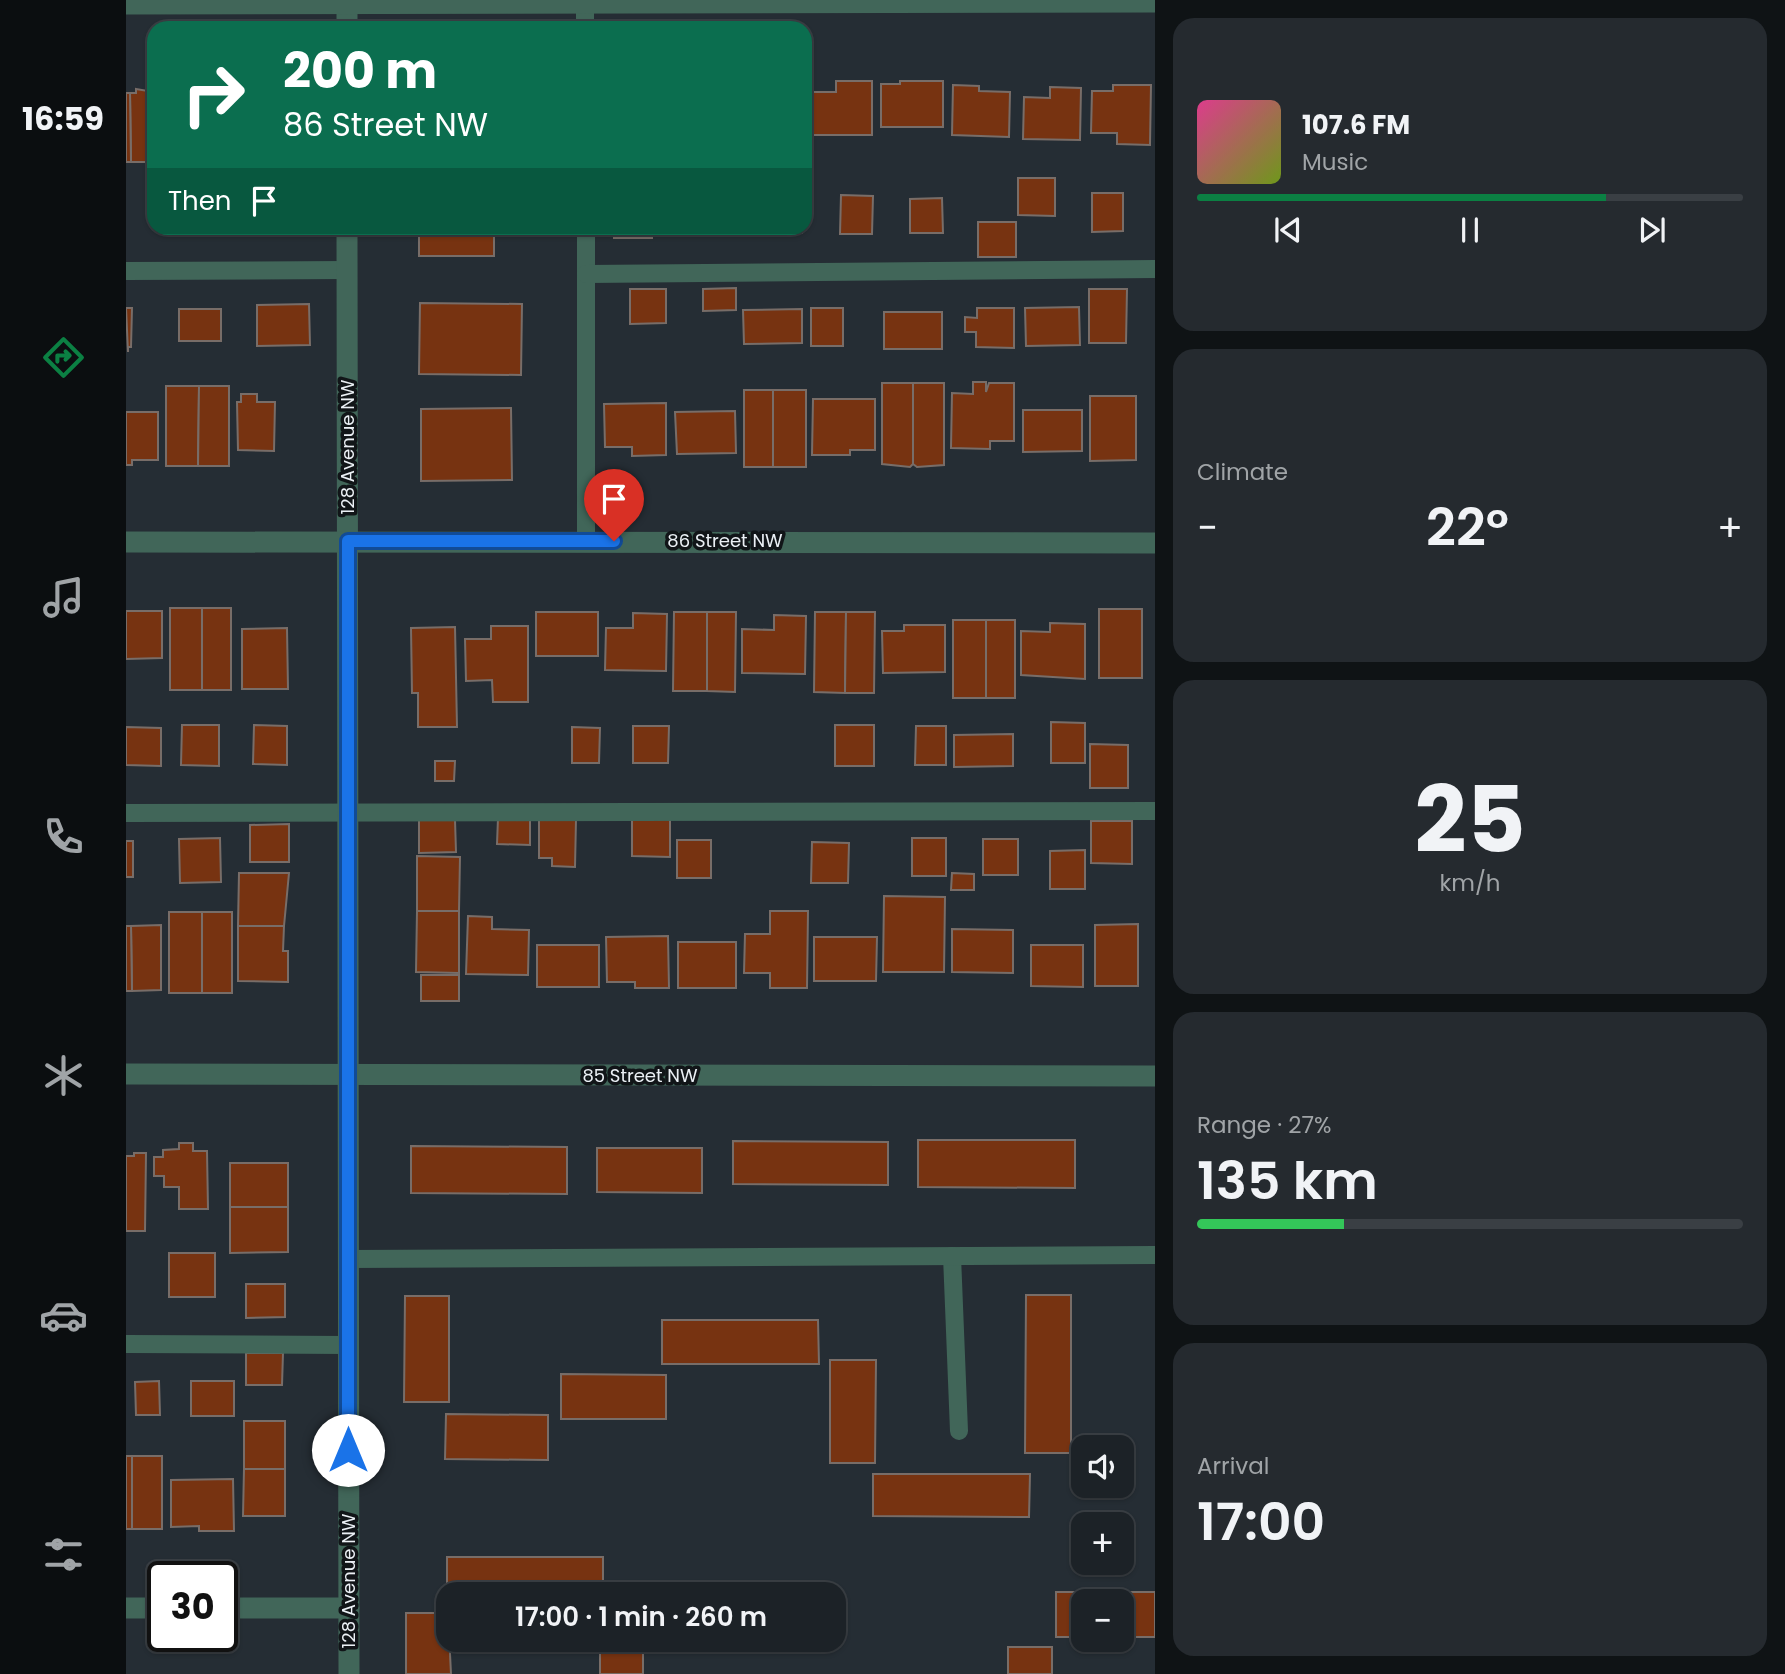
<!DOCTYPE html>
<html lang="en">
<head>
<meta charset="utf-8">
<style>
	:root { --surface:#1c2227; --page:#252a2f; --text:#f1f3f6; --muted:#a0a4a7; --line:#3a3f44; --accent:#0b8043 }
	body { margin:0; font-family:Poppins,sans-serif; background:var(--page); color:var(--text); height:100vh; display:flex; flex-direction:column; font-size:26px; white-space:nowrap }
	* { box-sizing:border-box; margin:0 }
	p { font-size:23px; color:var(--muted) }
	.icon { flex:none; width:38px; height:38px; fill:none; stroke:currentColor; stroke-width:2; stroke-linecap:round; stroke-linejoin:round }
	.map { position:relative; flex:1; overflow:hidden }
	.panel { display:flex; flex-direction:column; gap:18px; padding:18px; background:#0f1315; width:630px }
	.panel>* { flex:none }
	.hud { position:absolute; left:21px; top:21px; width:665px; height:214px; border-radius:21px; box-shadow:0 2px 5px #0004,0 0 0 2px var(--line); background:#0b6e4f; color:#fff; overflow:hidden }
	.buttons { position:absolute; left:945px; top:1435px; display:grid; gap:14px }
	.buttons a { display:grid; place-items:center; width:63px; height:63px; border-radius:14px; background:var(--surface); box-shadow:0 2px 5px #0004,0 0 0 2px var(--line); font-size:35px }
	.speed { position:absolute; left:21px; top:1561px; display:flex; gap:14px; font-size:35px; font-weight:700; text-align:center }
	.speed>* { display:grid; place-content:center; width:91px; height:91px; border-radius:50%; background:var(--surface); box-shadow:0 2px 5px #0004,0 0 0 2px var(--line); line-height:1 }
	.speed .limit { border:4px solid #111; border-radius:10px; background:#fff; color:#111 }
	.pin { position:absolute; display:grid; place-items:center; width:60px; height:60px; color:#fff; margin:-72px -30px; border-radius:50% 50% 50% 0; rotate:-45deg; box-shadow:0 0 7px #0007 }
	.pin .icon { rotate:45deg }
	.me { position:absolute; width:77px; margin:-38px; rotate:0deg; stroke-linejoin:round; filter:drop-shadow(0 0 5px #0008) }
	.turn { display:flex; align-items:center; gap:24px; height:147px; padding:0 21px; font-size:32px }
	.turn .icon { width:91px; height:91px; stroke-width:2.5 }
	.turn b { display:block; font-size:49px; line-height:60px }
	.then { display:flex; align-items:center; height:66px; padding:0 21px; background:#0003; gap:14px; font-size:26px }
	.big { font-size:52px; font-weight:600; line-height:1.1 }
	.panel .card { flex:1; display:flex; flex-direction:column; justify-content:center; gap:10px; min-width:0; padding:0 24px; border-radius:21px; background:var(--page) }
	.panel .dial { align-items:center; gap:0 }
	.dial b { font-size:91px; line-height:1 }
	.song { display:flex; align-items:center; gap:21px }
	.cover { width:84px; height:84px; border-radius:10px; background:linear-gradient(135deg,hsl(330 70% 55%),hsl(80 70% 35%)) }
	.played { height:7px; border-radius:4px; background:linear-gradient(90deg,var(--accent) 75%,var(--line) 75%) }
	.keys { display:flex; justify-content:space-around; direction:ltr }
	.heat { display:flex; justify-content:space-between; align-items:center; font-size:38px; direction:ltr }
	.charge { height:10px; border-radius:5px; background:linear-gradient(90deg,#34c759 27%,var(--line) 0) }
	.trip { position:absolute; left:310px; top:1582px; width:410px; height:70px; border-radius:21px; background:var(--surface); box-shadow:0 2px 5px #0004,0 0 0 2px var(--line); font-weight:600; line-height:70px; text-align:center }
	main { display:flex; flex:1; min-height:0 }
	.tabs { display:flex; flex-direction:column; width:126px; justify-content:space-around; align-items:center; background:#0b0e10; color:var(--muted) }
	.tabs .icon { width:49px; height:49px }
	.tabs .active { color:var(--accent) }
	.tabs b { font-size:32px; color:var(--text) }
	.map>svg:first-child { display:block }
	.building { fill:#731; stroke:#786d68; stroke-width:2 }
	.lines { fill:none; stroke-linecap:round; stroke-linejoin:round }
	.lane { stroke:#416659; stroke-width:18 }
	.street { stroke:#416659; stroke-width:21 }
	.route-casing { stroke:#114b97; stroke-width:18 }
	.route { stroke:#1a73e8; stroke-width:12 }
	.labels { text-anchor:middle; stroke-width:7; stroke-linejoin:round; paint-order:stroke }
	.street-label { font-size:18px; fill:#ebf0f5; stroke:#111518 }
</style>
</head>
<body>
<main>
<nav class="tabs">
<b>16:59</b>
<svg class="icon active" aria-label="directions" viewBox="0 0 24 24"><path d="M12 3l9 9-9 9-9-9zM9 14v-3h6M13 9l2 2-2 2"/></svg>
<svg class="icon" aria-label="music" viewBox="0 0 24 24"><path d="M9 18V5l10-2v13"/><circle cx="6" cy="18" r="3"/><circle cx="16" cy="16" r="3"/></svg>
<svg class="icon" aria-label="phone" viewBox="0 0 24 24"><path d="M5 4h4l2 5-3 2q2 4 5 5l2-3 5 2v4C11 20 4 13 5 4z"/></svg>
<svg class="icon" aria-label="climate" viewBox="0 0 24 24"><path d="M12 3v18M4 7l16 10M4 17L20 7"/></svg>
<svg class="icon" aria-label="car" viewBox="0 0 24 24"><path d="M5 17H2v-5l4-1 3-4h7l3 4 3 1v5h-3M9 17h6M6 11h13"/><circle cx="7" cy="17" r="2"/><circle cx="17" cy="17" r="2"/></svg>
<svg class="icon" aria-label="filters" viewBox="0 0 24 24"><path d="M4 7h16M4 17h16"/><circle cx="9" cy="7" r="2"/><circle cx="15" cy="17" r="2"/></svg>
</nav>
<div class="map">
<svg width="1029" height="1674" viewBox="0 0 1029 1674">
	<rect width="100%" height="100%" fill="#252d34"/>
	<!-- building -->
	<g class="building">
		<path d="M710 81H746V135H683V92H710Z"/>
		<path d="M774 81H817V127H755V84H774Z"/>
		<path d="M827 85 853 86V91L884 92 883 137 826 135Z"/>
		<path d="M987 85H1025L1024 145 991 144V133H965L966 91H987Z"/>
		<path d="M924 87 955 88 954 140 897 139 898 97 924 98Z"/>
		<path d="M10 89 28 92V162H5L4 93H10Z"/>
		<path d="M0 93H4L5 162H0Z"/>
		<path d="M892 178H929V216L892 215Z"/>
		<path d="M966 193H997V231L966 232Z"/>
		<path d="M715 195 747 196 746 234H714Z"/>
		<path d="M816 198 817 233H784V199Z"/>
		<rect x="852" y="222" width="38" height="35"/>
		<rect x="45" y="228" width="25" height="6"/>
		<rect x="293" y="228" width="75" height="28"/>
		<rect x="488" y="228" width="38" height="10"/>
		<rect x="563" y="228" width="37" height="6"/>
		<path d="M642 228H677L676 233H642Z"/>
		<path d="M610 288V310L577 311V289Z"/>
		<path d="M504 289H540V323L504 324Z"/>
		<path d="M963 289H1001L1000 343H963Z"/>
		<path d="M294 303 396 304 395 375 293 374Z"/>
		<path d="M183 304 184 345 131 346V305Z"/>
		<path d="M953 307 954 345 900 346 899 308Z"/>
		<path d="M0 308H6L5 347H2V352Z"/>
		<rect x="685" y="308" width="32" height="38"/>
		<path d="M851 308H888V348L850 347V332H839V317L851 318Z"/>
		<rect x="53" y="309" width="42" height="32"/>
		<path d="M676 309V343L618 344 617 310Z"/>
		<rect x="758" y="312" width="58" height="37"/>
		<path d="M847 382H860V392L863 383H888V441H864V449L825 448 826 393 847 394Z"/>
		<path d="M756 383H787V464L784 467 756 464Z"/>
		<path d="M787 383H818V465L791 467 787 464Z"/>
		<path d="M40 386H73L72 466H40Z"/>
		<path d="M73 386H103V466H72Z"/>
		<rect x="618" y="390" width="29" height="77"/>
		<rect x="647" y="390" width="33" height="77"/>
		<path d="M115 394H131V402H149L148 451 112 450 111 402H115Z"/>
		<path d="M964 396H1010V460L964 461Z"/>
		<path d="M687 399H749V450H724V455H686Z"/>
		<path d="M540 403V455L506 456V447H479L478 404Z"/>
		<path d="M385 408 386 480 295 481V409Z"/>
		<path d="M897 410H956V451L897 452Z"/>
		<path d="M609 411 610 453 551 454 549 412Z"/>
		<path d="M0 412H32V460H6V465H0Z"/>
		<rect x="44" y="608" width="32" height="82"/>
		<rect x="76" y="608" width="29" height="82"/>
		<rect x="973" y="609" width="43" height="69"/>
		<path d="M0 611H36V658L0 659Z"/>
		<rect x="410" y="612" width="62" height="44"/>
		<path d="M548 612H581V691H547Z"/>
		<path d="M581 612H610L609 692 581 691Z"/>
		<path d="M689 612H720L719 693 688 692Z"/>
		<path d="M720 612H749L748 693H719Z"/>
		<path d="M507 613 541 614 540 671 479 670 480 628H507Z"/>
		<path d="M648 615 680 616 679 674 616 673V629L648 630Z"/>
		<rect x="827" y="620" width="33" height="78"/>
		<rect x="860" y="620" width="29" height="78"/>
		<path d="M924 623 959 624V679L895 675V631L924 632Z"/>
		<path d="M778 625H819V672L757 673 756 631H778Z"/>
		<path d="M365 626H402V702H367L366 680 340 681 339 639H365Z"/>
		<path d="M329 627 331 727H292V693H286L285 628Z"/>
		<path d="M161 628 162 689H116V629Z"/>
		<path d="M925 722 959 723V763H925Z"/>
		<path d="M56 725H93V766L55 765Z"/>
		<path d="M128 725 161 726V765L127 764Z"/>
		<rect x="709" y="725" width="39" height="41"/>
		<path d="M507 726H543L542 763H507Z"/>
		<path d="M790 726H820V765H789Z"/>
		<path d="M0 727 35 728V766L0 765Z"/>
		<path d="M446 727 474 728 473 763H446Z"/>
		<path d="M887 734V766L828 767V735Z"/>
		<path d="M964 744 1002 745V788H964Z"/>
		<path d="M309 761H329L328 781H309Z"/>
		<path d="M372 818H404V845L371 844Z"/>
		<path d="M506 818H544V857L506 856Z"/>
		<path d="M413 819H450L449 867 426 866V858H413Z"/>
		<path d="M293 820H329L330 852 293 853Z"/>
		<path d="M965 821H1006V864L965 863Z"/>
		<path d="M163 824V862H124V825Z"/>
		<path d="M94 838 95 882 54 883 53 839Z"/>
		<rect x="786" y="838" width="34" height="38"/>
		<rect x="857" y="839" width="35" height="36"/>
		<rect x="551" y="840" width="34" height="38"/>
		<rect x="0" y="841" width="7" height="36"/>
		<path d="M686 842 723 843 722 883H685Z"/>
		<path d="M959 850V889H924V851Z"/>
		<path d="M291 856 334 857 333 911H291Z"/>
		<path d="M113 873H163L158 926H112Z"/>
		<path d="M826 873 848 874V890H825Z"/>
		<path d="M758 896 819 897 818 972H757Z"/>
		<path d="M291 911H333V973L290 972Z"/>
		<path d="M644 911H682L681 988H644V973H618L619 934H644Z"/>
		<rect x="43" y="912" width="33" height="81"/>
		<rect x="76" y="912" width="30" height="81"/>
		<path d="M342 916 366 917V929L403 930 402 975 340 974Z"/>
		<path d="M1012 924V986H969V925Z"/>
		<path d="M35 925V990L6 991 5 926Z"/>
		<path d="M0 926H5L6 991H0Z"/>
		<path d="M112 926H158L157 951H162V982L112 981Z"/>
		<path d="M826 929 887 930V973L826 972Z"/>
		<path d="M542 936 543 988H509V982H481L480 937Z"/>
		<path d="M688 937H751L750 981H688Z"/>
		<rect x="552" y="942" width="58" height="46"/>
		<rect x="411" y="945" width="62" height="42"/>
		<path d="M905 945H957V987L905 986Z"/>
		<rect x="295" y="975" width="38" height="26"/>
		<path d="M792 1140H949V1188L792 1187Z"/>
		<path d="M607 1141 762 1142V1185L607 1184Z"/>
		<path d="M53 1143H67V1151H81L82 1209H53V1187H38V1176H28V1157H37V1150L53 1149Z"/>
		<path d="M285 1146 441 1147V1194L285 1193Z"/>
		<path d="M471 1148H576V1193L471 1192Z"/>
		<path d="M8 1153H20L19 1231H0V1156H8Z"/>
		<rect x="104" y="1163" width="58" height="44"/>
		<path d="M104 1207H162V1252L104 1253Z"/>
		<rect x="43" y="1253" width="46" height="44"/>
		<path d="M120 1284H159V1317L120 1318Z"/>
		<path d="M900 1295H945V1453H899Z"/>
		<path d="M279 1296H323V1402H278Z"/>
		<path d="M536 1320H692L693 1364H536Z"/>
		<path d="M120 1353H157L156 1385H120Z"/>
		<path d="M704 1360H750L749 1463H704Z"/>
		<path d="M435 1374 540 1375V1419H435Z"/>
		<path d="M33 1381 34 1415H10L9 1382Z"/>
		<rect x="65" y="1381" width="43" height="35"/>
		<path d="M320 1414 422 1415V1460L319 1459Z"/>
		<rect x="118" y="1421" width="41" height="48"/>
		<rect x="0" y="1456" width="6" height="73"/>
		<rect x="6" y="1456" width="30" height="73"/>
		<path d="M118 1469H159V1516H117Z"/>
		<path d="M747 1474H904L903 1517 747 1516Z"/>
		<path d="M107 1479 108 1531H73V1526L45 1527V1480Z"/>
		<path d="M321 1557H477V1594H322L321 1601Z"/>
		<path d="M930 1592H1029V1637H996V1601H957V1637H930Z"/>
		<path d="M280 1613H322L325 1674H280Z"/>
		<rect x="474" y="1640" width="43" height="34"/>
		<rect x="882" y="1647" width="44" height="27"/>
	</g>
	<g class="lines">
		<!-- lane -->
		<g class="lane">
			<path d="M459 1V28"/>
			<path d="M460 228V541"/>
			<path d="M0 271 221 270"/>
			<path d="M460 274 1029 269"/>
			<path d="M0 813 1029 811"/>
			<path d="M826 1256 833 1431"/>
			<path d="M223 1259 1029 1255"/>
			<path d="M0 1344 222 1345"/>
		</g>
		<!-- street -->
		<g class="street">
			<path d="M221 0V28"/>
			<path d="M0 4 1029 2"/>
			<path d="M221 228 223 1674"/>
			<path d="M0 542 1029 543"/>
			<path d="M0 1074 1029 1076"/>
			<path d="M0 1608H37"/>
			<path d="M96 1608H223"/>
		</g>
	</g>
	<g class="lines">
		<!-- route casing -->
		<g class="route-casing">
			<path id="route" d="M222 1450V541H488"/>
		</g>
		<!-- route -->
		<use href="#route" class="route"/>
	</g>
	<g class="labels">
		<!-- street labels -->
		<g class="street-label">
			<text transform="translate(222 447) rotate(-90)" y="6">128 Avenue NW</text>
			<text x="599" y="547">86 Street NW</text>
			<text x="514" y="1082">85 Street NW</text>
			<text transform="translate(223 1581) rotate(-90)" y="6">128 Avenue NW</text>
		</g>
	</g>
</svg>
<div class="buttons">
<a><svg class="icon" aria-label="sound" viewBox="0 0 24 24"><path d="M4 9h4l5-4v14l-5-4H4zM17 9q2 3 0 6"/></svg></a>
<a>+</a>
<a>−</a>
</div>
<div class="speed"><div class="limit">30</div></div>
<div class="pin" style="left:488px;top:541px;background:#d93025"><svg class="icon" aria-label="arrive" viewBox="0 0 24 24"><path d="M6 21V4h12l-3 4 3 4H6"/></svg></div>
<svg class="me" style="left:222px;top:1450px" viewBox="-20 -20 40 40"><circle r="19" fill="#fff"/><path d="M0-13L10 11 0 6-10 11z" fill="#1a73e8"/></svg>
<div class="trip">17:00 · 1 min · 260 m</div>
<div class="hud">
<div class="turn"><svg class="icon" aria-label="right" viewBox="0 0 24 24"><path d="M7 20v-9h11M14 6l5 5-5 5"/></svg><div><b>200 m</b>86 Street NW</div></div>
<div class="then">Then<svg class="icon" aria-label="arrive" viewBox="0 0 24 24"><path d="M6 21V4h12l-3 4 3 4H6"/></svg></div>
</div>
</div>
<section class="panel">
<div class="card">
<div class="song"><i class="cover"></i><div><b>107.6 FM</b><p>Music</p></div></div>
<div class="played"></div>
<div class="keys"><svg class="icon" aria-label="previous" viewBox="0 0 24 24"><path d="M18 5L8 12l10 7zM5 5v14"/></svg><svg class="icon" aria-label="pause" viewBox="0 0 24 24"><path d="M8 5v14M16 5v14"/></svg><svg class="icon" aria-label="next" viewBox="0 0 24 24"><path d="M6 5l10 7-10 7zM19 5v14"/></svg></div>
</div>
<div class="card"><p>Climate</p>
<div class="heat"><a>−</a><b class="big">22°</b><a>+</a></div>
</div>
<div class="card dial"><b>25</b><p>km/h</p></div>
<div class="card"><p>Range · 27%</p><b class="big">135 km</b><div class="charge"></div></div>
<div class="card"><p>Arrival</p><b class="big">17:00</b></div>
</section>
</main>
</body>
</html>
